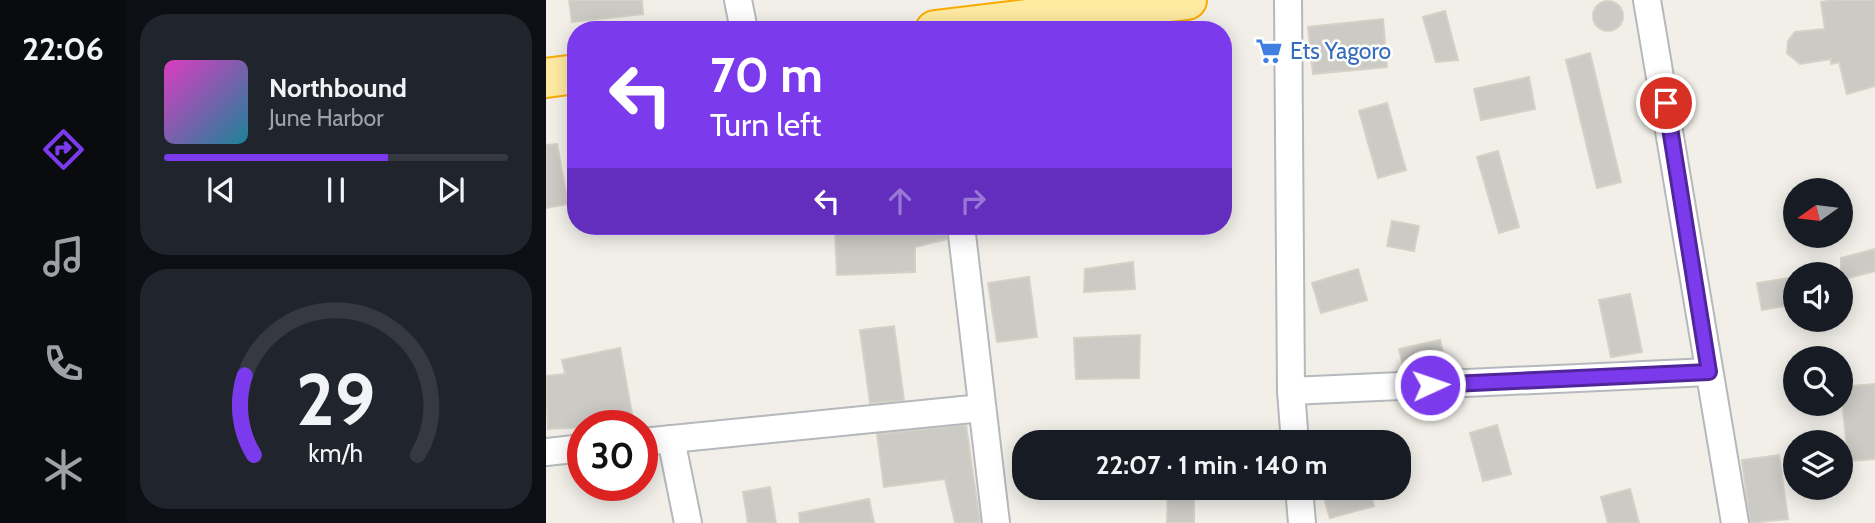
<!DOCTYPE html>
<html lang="en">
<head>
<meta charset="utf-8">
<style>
	:root { --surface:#171b24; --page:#20242c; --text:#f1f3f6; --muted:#9ea1a6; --line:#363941; --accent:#7c3aed }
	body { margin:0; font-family:Cabin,sans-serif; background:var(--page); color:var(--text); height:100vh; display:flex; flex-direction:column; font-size:26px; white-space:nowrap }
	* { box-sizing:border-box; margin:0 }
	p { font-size:23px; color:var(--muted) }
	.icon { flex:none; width:38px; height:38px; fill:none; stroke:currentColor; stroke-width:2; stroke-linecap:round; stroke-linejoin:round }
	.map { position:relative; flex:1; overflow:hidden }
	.sheet { display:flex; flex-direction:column; gap:14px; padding:14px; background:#0d0f14; width:420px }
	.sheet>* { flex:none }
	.top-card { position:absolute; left:21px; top:21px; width:665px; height:214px; border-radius:28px; box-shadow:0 4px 18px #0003; background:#7c3aed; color:#fff; overflow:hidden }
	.needle { width:46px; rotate:256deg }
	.controls { position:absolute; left:1237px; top:178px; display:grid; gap:14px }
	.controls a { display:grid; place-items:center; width:70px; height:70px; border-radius:50%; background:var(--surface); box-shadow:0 4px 18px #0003; font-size:35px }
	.speed { position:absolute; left:21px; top:410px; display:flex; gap:14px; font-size:35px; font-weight:700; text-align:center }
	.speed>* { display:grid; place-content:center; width:91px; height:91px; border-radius:50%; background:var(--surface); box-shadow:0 4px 18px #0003; line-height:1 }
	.speed .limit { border:10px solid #d22; background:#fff; color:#111 }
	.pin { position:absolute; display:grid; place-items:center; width:60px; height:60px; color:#fff; margin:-30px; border:4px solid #fff; border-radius:50%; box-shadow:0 2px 7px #0007 }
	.me { position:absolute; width:77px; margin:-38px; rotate:87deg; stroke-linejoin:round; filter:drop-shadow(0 0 5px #0008) }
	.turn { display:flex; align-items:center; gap:24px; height:147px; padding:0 28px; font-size:32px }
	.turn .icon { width:91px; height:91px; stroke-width:2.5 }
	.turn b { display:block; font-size:49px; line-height:60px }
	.lanes { display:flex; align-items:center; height:66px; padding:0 28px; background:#0003; justify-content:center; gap:35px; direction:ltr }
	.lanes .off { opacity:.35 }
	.sheet .widget { flex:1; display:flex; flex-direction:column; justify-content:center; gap:10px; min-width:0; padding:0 24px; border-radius:28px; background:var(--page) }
	.sheet .dial { align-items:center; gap:0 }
	.dial svg { height:182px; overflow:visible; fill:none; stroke:var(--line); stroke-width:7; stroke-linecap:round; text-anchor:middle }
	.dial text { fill:var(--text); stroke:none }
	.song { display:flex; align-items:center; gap:21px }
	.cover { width:84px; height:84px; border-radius:10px; background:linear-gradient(135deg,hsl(310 70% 55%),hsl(190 70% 35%)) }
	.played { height:7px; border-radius:4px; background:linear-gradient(90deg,var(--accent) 65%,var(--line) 65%) }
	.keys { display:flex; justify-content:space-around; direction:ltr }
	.trip { position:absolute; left:466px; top:430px; width:399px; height:70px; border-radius:28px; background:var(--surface); box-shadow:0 4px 18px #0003; font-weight:800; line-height:70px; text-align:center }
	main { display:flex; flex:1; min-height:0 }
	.menu { display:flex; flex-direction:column; width:126px; justify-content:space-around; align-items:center; background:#090b0e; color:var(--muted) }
	.menu .icon { width:49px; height:49px }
	.menu .selected { color:var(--accent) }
	.menu b { font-size:32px; color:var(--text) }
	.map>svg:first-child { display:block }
	.building { fill:#cccac5; stroke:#d6d1c6; stroke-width:2 }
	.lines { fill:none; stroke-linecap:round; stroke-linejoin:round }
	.minor-casing { stroke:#b5b8bc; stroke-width:30 }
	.trunk-casing { stroke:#f9ab00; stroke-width:42 }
	.minor { stroke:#fff; stroke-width:26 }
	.trunk { stroke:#feeaa1; stroke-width:38 }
	.route-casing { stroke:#51269a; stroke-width:18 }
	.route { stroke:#7c3aed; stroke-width:12 }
	.labels { text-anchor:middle; stroke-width:5; stroke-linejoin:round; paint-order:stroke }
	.shop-label { font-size:23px; fill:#366cbe; stroke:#fff; text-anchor:start }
</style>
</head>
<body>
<main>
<nav class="menu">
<b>22:06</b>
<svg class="icon selected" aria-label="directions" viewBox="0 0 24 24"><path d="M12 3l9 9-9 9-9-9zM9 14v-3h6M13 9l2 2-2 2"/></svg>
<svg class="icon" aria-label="music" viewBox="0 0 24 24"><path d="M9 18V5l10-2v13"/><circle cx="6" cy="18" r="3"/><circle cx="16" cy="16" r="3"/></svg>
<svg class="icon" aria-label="phone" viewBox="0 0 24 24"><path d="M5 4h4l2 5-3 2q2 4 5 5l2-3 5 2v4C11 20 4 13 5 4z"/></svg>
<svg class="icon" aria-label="climate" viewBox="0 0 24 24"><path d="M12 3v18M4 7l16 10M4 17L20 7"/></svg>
</nav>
<section class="sheet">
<div class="widget">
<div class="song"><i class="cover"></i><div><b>Northbound</b><p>June Harbor</p></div></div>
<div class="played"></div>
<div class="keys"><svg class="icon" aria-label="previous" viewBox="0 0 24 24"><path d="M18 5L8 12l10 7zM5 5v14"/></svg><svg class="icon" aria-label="pause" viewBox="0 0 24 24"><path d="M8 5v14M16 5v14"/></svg><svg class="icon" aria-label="next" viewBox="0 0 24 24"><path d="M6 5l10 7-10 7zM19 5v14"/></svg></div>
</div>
<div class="widget dial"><svg viewBox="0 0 100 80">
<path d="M14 69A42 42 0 1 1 86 69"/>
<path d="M14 69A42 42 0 0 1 10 34" stroke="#7c3aed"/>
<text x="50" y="56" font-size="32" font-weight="700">29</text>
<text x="50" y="72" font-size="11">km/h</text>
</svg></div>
</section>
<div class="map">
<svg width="1329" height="523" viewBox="0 0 1329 523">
	<rect width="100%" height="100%" fill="#f1efe8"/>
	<!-- building -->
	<g class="building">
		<path d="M23 0H96L97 14 26 22Z"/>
		<path d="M1287 0H1329V86L1301 94 1293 62 1285 64V59L1254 64 1241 53 1242 41 1249 32 1279 29 1275 2Z"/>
		<circle cx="1062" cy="16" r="15"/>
		<path d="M899 11 912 60 890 62 877 17Z"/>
		<path d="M837 19 841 67 767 74 762 27Z"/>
		<path d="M1044 53 1075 182 1051 188 1020 60Z"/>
		<path d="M983 77 989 109 935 120 928 89Z"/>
		<path d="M841 103 860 170 832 178 813 111Z"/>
		<path d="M11 144 22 204 0 208V145Z"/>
		<path d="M952 151 973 227 953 233 931 157Z"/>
		<path d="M846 221 873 226 868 251 841 246Z"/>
		<path d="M400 226 401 239 369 247V272L291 275 289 230Z"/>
		<path d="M1329 249V271L1295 280V258Z"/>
		<path d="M587 262 589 289 538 292 539 269Z"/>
		<path d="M812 269 821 300 775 313 766 283Z"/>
		<path d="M483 277 491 337 451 342 442 283Z"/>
		<path d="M1250 277V304L1216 310 1211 283Z"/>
		<path d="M1084 294 1096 352 1065 357 1053 300Z"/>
		<path d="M348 326 358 400 324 403 314 330Z"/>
		<path d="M594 335 593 378 530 379 528 338Z"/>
		<path d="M894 340 900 366 858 370 853 349Z"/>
		<path d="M74 348 88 425 2 429 0 376 19 374 16 360Z"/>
		<path d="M1329 384V459L1302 461 1295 387Z"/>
		<path d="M420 425 434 523H409L399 479 338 487 331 434Z"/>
		<path d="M951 425 965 474 937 481 924 433Z"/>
		<path d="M1233 455 1242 519 1204 523 1196 460Z"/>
		<path d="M224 487 230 523H202L197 492Z"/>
		<path d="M622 488H648V523H621Z"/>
		<path d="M775 488H823L828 506 784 518Z"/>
		<path d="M1084 489 1093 523H1062L1055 497Z"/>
		<path d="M323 499 328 523H254L253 513Z"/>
	</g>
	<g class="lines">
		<!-- minor casing -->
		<g class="minor-casing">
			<g id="minor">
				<path d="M192 0 198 30"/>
				<path d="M742 0 745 391 749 443"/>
				<path d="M1101 0 1189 523"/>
				<path d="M415 226 450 523"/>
				<path d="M745 391 1163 372"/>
				<path d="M125 439 142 523"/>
				<path d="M96 442 436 408"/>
				<path d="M0 452 37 448"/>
				<path d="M753 488 756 523"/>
			</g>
		</g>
		<!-- trunk casing -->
		<g class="trunk-casing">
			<g id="trunk">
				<path d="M389 30 641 0"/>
				<path d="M0 78 30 74"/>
			</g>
		</g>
		<!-- minor -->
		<use href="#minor" class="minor"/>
		<!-- trunk -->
		<use href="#trunk" class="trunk"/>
	</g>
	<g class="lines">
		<!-- route casing -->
		<g class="route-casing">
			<path id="route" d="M884 385 1163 372 1120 103"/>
		</g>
		<!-- route -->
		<use href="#route" class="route"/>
	</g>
	<!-- icons -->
	<defs>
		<g id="supermarket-bare" transform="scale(2.1)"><path d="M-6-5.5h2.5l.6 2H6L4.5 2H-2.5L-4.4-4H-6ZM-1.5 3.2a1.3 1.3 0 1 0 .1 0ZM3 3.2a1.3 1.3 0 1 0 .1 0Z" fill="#3f7fe0" stroke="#fff" stroke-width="2.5" paint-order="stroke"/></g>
	</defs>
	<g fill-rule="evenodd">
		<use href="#supermarket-bare" x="723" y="51"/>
	</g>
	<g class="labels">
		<!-- shop labels -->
		<g class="shop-label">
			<text x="744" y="59">Ets Yagoro</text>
		</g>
	</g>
</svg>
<div class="controls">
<a><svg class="needle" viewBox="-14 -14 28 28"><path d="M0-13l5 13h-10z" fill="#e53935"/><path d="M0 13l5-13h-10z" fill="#9ea1a6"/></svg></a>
<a><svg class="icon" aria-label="sound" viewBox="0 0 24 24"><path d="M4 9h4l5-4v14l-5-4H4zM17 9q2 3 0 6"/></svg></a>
<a><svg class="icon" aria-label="search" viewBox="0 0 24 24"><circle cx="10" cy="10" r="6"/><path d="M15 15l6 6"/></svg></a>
<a><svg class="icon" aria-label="layers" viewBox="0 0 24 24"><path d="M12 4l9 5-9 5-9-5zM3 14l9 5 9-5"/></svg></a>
</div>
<div class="speed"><div class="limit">30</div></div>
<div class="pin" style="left:1120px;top:103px;background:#d93025"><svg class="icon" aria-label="arrive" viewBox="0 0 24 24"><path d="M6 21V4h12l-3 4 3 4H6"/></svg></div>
<svg class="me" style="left:884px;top:385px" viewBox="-20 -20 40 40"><circle r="17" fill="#7c3aed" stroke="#fff" stroke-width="3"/><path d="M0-11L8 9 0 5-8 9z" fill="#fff"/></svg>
<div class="trip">22:07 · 1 min · 140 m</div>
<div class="top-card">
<div class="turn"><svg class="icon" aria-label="left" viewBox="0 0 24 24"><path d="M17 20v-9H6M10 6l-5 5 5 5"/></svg><div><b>70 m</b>Turn left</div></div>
<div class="lanes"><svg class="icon" aria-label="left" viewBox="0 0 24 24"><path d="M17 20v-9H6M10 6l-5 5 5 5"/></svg><svg class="icon off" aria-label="ahead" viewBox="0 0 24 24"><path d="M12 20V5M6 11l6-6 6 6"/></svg><svg class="icon off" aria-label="right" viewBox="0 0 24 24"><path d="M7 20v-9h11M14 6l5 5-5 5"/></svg></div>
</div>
</div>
</main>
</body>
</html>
